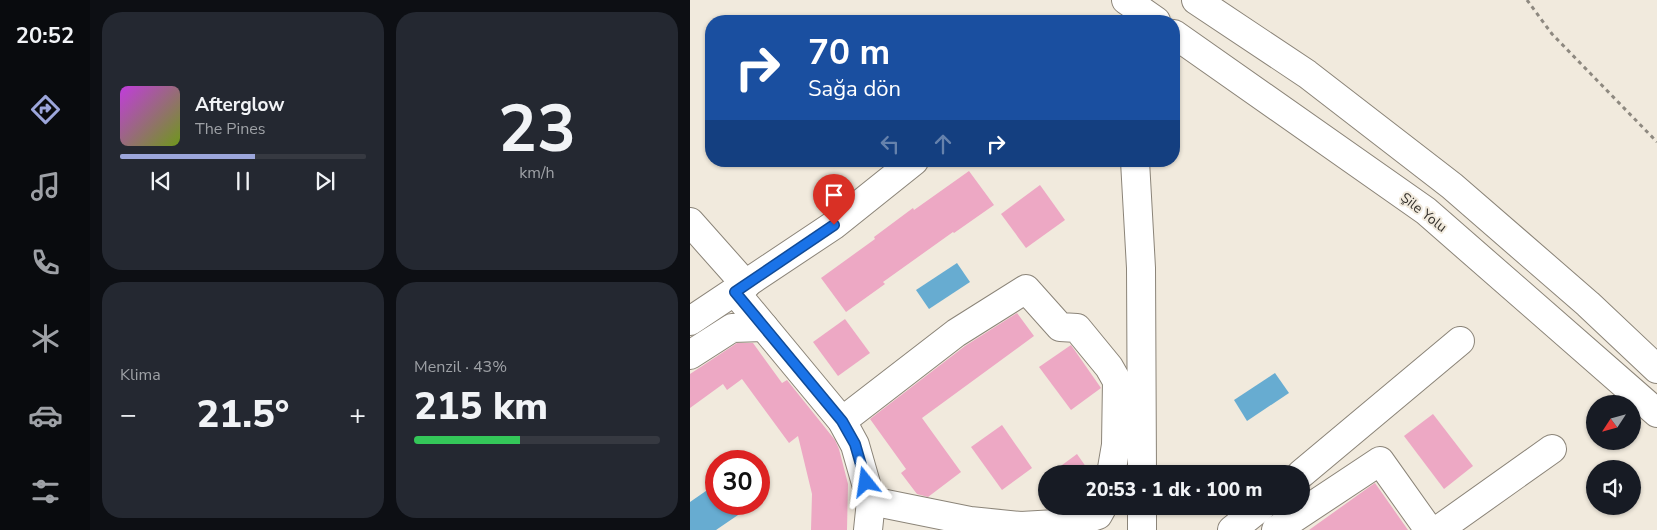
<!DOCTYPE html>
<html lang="tr">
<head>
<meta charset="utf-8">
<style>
	:root { --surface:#171b24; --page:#242831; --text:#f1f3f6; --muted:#9ea1a6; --line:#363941; --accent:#9ca6db }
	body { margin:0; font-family:"Nunito Sans",sans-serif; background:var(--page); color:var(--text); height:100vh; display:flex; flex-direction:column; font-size:19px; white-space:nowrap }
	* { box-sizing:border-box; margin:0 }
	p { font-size:16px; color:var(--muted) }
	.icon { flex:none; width:28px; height:28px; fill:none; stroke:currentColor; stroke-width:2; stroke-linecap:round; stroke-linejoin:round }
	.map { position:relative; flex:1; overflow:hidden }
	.drawer { display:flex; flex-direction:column; gap:12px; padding:12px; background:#0d0f14; width:600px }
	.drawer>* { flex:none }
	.guide { position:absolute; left:15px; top:15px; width:475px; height:152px; border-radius:20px; box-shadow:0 1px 4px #0004; background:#1a4fa0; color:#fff; overflow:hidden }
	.needle { width:32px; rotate:234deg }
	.fabs { position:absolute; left:896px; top:395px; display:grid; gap:10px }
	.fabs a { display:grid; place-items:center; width:55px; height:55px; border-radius:50%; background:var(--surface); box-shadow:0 1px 4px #0004; font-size:25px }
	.speed { position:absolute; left:15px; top:450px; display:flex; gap:10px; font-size:25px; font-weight:700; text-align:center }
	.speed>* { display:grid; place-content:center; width:65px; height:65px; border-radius:50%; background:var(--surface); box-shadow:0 1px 4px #0004; line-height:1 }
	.speed .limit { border:8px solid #d22; background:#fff; color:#111 }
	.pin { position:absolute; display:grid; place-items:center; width:42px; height:42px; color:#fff; margin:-51px -21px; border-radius:50% 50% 50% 0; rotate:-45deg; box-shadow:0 0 5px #0007 }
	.pin .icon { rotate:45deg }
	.me { position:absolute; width:55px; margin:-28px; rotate:345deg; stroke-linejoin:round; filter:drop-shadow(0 0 4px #0008) }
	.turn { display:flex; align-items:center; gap:18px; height:105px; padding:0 20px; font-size:22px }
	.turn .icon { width:65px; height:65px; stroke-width:2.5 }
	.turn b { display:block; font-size:35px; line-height:42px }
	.lanes { display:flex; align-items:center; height:48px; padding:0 20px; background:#0003; justify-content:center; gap:25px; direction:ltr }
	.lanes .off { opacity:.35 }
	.big { font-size:38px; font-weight:800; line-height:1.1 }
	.drawer .widget { flex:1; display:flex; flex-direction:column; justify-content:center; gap:8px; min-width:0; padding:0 18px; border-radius:20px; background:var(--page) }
	.drawer .dial { align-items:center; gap:0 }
	.dial b { font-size:65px; line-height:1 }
	.song { display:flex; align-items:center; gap:15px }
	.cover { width:60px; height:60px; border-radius:8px; background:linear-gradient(135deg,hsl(290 70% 55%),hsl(80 70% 35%)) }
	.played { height:5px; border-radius:2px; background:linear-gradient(90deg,var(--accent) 55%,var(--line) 55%) }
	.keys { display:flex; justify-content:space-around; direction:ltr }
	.heat { display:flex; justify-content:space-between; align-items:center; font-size:28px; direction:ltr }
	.charge { height:8px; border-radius:4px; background:linear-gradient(90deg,#34c759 43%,var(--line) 0) }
	.drawer .tiles { flex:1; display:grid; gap:12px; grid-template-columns:repeat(2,1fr) }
	.trip { position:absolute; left:348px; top:465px; width:272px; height:50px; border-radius:25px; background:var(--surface); box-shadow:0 1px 4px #0004; font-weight:800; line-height:50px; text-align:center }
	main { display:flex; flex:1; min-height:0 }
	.dock { display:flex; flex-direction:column; width:90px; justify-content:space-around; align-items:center; background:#090b0e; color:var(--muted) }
	.dock .icon { width:35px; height:35px }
	.dock .active { color:var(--accent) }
	.dock b { font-size:22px; color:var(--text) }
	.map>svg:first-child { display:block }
	.water { fill:#67acd1 }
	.building { fill:#eda8c4 }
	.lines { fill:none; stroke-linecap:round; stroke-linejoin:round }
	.minor-casing { stroke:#8b8478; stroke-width:30 }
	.highway-casing { stroke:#8b8478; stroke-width:30 }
	.path { stroke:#8e8980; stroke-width:3; stroke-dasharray:4 4; stroke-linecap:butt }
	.minor { stroke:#fff; stroke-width:28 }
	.highway { stroke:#fff; stroke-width:28 }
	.route-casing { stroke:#114b97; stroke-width:12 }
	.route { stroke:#1a73e8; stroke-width:9 }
	.labels { text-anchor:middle; stroke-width:4; stroke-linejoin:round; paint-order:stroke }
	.street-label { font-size:14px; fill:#322f2a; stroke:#f1eadd }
</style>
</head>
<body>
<main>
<nav class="dock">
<b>20:52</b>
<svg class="icon active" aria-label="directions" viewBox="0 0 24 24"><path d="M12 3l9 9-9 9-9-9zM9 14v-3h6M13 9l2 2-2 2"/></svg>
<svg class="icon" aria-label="music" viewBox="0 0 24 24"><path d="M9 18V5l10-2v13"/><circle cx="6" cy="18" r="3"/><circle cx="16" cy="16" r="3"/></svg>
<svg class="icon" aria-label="phone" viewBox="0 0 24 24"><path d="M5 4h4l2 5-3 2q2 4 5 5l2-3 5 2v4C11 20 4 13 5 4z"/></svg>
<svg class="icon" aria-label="climate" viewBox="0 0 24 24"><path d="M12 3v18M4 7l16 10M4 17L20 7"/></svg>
<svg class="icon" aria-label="car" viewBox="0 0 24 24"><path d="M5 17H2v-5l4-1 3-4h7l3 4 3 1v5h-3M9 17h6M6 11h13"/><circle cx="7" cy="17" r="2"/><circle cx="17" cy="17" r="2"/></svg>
<svg class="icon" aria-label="filters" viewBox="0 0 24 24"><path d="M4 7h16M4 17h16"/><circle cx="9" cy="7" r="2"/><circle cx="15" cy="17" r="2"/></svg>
</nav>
<section class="drawer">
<div class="tiles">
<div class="widget">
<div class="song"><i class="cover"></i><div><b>Afterglow</b><p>The Pines</p></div></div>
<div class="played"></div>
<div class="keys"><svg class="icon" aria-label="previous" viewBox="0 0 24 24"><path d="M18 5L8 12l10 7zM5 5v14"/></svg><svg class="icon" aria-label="pause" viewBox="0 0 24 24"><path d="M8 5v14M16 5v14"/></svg><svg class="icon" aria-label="next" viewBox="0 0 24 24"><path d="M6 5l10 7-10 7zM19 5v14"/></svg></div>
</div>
<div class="widget dial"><b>23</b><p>km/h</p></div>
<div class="widget"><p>Klima</p>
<div class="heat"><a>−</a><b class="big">21.5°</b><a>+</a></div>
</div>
<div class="widget"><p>Menzil · 43%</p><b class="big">215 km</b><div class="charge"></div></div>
</div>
</section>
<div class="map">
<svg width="967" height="530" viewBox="0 0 967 530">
	<rect width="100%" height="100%" fill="#f1eadd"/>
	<!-- water -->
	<g class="water">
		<path d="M267 263 280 282 239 309 226 290Z"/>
		<path d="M585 373 599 393 557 421 544 400Z"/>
		<path d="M26 484V504H40L48 515 26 530H0V502Z"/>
	</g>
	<!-- building -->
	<g class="building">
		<path d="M279 171 304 205 264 233 263 232 193 282 195 284 156 312 131 278 185 239 184 237 223 208 224 210Z"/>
		<path d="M350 185 375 220 336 248 311 214Z"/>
		<path d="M327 313 344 336 232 418 271 472 238 497 227 494 211 473 216 469 180 419 275 346Z"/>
		<path d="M155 319 180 353 148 376 123 342Z"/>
		<path d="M47 343H63L92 383 97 380 145 440 149 449 158 484 157 530H121L122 494 108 436 99 443 52 379 37 390 33 384 0 408V374Z"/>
		<path d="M381 345 411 388 381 410 349 367Z"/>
		<path d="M743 414 783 466 754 489 714 436Z"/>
		<path d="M312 425 342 468 312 490 281 447Z"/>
		<path d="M387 454 401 474H360Z"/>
		<path d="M685 483 718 530H619L682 485Z"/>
	</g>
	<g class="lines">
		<!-- minor casing -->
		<g class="minor-casing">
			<g id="minor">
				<path d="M445 161 451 268 452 474"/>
				<path d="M0 222 56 285"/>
				<path d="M45 292 152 421 165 445 181 501 178 530"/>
				<path d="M0 321 144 225 224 161"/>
				<path d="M0 355 42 328 74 327"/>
				<path d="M152 421 266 333 336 289 370 327 387 328 419 367 427 381 426 445 421 474"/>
				<path d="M611 474 770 341"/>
				<path d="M181 501 280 521 331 526 384 523 408 515 413 506"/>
				<path d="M452 506V530"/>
				<path d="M542 530 572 506"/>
				<path d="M586 530 690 461 739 530"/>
				<path d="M748 530 862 449"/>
			</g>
		</g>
		<!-- highway casing -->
		<g class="highway-casing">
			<g id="highway">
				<path d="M436 0 466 21"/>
				<path d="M506 0 617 74 762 186 898 304 967 369"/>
				<path d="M484 34 736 211 967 413"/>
			</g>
		</g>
		<!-- path -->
		<path class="path" d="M837 0 862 34 967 142"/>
		<!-- minor -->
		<use href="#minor" class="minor"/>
		<!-- highway -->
		<use href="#highway" class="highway"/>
	</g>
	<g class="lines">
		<!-- route casing -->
		<g class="route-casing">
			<path id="route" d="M144 225 45 292 152 421 165 444 176 482"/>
		</g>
		<!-- route -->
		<use href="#route" class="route"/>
	</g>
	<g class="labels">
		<!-- street labels -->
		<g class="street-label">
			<text transform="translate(734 212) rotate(38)" y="5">Şile Yolu</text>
		</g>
	</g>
</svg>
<div class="fabs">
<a><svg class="needle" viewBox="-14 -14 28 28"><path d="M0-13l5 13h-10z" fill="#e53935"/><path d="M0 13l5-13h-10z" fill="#9ea1a6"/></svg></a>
<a><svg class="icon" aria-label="sound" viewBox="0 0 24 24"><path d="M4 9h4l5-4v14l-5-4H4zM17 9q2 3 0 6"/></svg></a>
</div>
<div class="speed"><div class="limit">30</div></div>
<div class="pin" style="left:144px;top:225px;background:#d93025"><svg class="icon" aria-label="arrive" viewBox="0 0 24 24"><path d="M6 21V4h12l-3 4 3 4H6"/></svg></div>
<svg class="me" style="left:176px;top:482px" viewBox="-20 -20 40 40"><path d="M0-17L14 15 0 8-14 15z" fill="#1a73e8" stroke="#fff" stroke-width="4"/></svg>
<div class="trip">20:53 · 1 dk · 100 m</div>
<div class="guide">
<div class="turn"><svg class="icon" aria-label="right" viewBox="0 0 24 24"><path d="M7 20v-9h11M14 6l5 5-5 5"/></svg><div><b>70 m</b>Sağa dön</div></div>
<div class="lanes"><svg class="icon off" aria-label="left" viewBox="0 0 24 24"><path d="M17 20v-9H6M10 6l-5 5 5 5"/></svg><svg class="icon off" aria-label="ahead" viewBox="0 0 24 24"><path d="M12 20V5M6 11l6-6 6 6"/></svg><svg class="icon" aria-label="right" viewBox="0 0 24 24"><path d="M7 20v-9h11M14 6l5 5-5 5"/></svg></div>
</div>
</div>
</main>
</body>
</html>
